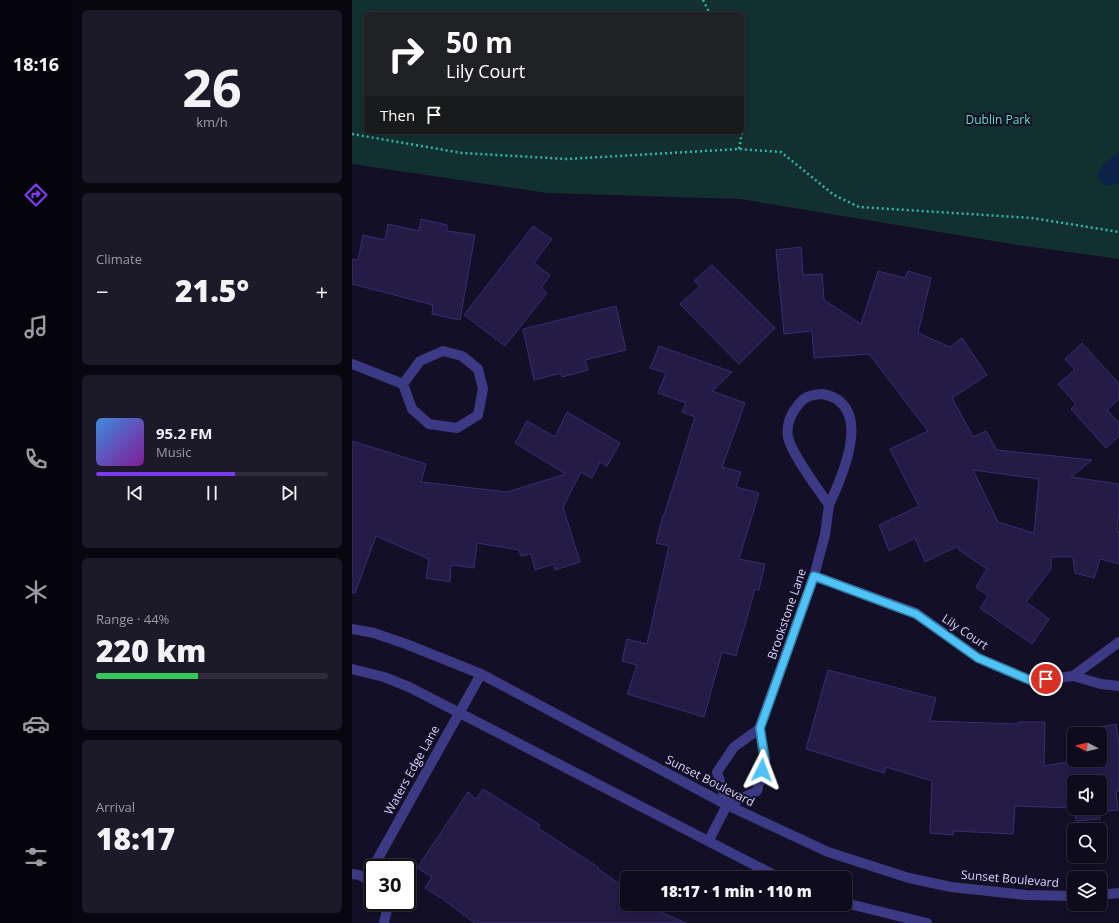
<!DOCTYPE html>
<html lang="en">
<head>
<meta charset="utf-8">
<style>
	:root { --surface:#0e0b1c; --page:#1c1929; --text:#f1f3f6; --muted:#9b9ba3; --line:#2e2b3b; --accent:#7c3aed }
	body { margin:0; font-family:"Open Sans",sans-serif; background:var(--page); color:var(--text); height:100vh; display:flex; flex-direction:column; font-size:15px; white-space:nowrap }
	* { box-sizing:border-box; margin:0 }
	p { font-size:13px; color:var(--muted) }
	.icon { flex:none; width:22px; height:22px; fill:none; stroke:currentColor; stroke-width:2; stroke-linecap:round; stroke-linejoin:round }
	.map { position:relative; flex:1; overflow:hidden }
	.sheet { display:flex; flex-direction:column; gap:10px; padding:10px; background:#08060f; width:280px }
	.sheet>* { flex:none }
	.top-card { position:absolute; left:12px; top:12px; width:380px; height:122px; border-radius:6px; box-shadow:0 2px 6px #0003,0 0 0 1px var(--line); background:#202124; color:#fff; overflow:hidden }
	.needle { width:26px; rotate:277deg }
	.controls { position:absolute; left:715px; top:727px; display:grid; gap:8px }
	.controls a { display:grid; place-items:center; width:40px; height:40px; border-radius:6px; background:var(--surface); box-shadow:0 2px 6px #0003,0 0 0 1px var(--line); font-size:20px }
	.speed { position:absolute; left:12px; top:859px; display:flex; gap:8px; font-size:20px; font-weight:700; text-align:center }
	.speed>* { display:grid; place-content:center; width:52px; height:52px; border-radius:50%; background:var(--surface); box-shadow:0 2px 6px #0003,0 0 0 1px var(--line); line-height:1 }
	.speed .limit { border:2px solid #111; border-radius:6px; background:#fff; color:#111 }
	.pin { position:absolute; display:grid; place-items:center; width:34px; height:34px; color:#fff; margin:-17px; border:2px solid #fff; border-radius:50%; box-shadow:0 1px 4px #0007 }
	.me { position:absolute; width:44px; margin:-22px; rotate:3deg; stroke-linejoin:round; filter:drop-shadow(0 0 3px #0008) }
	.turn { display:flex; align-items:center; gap:14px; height:84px; padding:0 16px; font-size:18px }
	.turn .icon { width:52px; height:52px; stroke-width:2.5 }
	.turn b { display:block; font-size:28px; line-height:34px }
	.then { display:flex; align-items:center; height:38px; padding:0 16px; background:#0003; gap:8px; font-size:15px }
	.big { font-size:30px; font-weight:800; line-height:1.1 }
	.sheet .tile { flex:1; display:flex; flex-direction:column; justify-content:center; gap:6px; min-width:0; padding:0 14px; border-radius:6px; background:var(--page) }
	.sheet .dial { align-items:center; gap:0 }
	.dial b { font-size:52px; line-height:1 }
	.song { display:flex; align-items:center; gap:12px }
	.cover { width:48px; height:48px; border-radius:6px; background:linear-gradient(135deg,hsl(210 70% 55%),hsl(290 70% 35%)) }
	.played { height:4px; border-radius:2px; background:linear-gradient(90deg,var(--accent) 60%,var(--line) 60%) }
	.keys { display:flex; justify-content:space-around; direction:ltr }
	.heat { display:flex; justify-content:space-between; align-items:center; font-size:22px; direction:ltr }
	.charge { height:6px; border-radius:3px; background:linear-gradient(90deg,#34c759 44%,var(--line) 0) }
	.trip { position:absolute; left:268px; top:871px; width:232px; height:40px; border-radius:6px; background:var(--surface); box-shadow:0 2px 6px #0003,0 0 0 1px var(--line); font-weight:800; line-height:40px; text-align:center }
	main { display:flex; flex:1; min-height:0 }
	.dock { display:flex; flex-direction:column; width:72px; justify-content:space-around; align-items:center; background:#06040b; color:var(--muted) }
	.dock .icon { width:28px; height:28px }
	.dock .on { color:var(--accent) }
	.dock b { font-size:18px; color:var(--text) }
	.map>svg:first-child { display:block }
	.green { fill:#12302f; fill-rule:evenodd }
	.water { fill:#0c2248 }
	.building { fill:#241b47; stroke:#3b2d73; fill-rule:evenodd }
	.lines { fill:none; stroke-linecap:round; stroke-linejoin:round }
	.path { stroke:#2fb8b0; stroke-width:2.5; stroke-dasharray:2 3; stroke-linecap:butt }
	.minor { stroke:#3d3a85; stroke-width:10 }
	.route-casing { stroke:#337fa1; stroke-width:10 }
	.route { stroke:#4fc3f7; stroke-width:7 }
	.labels { text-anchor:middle; stroke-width:4; stroke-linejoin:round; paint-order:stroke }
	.park-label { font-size:12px; fill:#5fe0c0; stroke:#130f26 }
	.street-label { font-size:12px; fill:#d9d4ff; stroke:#130f26 }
</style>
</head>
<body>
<main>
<nav class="dock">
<b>18:16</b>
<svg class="icon on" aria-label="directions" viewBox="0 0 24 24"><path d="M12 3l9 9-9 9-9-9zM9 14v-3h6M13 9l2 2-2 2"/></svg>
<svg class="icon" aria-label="music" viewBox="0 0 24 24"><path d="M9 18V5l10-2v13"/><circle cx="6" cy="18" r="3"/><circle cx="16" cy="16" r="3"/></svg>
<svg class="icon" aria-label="phone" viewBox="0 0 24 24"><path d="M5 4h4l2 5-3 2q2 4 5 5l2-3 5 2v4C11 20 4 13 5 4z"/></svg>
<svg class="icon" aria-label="climate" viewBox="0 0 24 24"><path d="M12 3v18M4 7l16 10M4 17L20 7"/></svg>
<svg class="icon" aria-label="car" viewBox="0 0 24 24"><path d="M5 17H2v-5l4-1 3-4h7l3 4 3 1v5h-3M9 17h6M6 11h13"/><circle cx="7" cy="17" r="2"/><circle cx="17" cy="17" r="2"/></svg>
<svg class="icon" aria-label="filters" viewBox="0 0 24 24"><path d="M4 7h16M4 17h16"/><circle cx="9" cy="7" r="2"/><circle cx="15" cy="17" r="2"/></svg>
</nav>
<section class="sheet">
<div class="tile dial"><b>26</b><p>km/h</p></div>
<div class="tile"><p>Climate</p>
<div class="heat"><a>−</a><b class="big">21.5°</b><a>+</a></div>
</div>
<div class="tile">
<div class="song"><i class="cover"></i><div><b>95.2 FM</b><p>Music</p></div></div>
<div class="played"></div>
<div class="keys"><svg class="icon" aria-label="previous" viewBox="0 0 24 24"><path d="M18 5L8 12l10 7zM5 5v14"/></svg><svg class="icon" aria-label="pause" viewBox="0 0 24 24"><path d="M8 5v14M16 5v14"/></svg><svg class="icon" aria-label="next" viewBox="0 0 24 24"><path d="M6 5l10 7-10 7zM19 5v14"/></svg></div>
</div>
<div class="tile"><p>Range · 44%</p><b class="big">220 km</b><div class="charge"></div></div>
<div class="tile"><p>Arrival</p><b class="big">18:17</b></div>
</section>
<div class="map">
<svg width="767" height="923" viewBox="0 0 767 923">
	<rect width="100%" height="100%" fill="#130f26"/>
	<!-- green -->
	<path class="green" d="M0 0H767V259L666 245 388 199 195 193 0 164ZM14 14H390V132H14Z"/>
	<!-- water -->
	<path class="water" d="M767 152V183L754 186 748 180 746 173 752 164Z"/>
	<!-- building -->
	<g class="building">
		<path d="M69 219 95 225V231L123 235 108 320 80 314 81 305 0 284V259L6 260 11 235 33 240 36 224 67 231Z"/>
		<path d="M181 226 200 239 182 263 198 275 189 288 195 293 153 346 112 315Z"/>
		<path d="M449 247 451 275 470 274 472 300 509 324 526 271 553 278 556 271 579 278 566 333 598 347 610 338 635 375 600 398 621 437 634 431 645 450 740 460 719 477 767 484V509L765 531 767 532V564L748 559 742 578 723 573 721 557H699V569L674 602 697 619 680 644 628 608 636 596 624 587 635 569 607 550 606 546 573 562 563 538 537 551 527 525 567 506 538 449 576 431 517 354 462 358 460 331 432 334 424 250ZM621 470 687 479 682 533 646 522Z"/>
		<path d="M360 265 423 328 387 364 328 304 348 286 342 281Z"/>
		<path d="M264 306 274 350 233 360 236 370 210 377 209 373 182 380 171 329Z"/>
		<path d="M730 343 767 384V399L755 410 767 423V436L754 448 719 409 724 404 706 384 723 370 713 359Z"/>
		<path d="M307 346 380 372 360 391 393 403 370 467 389 472 384 487 407 493 387 559 413 564 407 590 403 589 384 656 370 652 352 717 275 694 285 665 270 661 275 639 295 644 317 546 304 543 311 515H312L343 417 330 412 334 403 306 393 314 373 298 368Z"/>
		<path d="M215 412 268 443 255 466 248 462 240 478 229 472 211 507 228 562 203 570 202 564 183 570 179 554 169 556 167 550 125 543 122 568 99 565 98 582 74 578 77 559 24 536 3 593H0V441L74 464 69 482 155 492 214 474 163 443 175 421 203 437Z"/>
		<path d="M476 670 584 698 578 721 666 724 667 722H693L692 766 726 760H748V734H741L740 729 764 724 767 743V791L764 792 766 810 748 812V819L724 821 722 808H748V782H722V808L663 806 661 834 602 831 601 835 578 833 580 781 534 767 532 773 454 749Z"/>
		<path d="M131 789 188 825 186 828 247 868 246 869 275 889V904H290L334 923H123L89 898 73 888 80 877 65 868 116 792 124 799Z"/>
	</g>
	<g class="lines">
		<!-- path -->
		<g class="path">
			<path d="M351 0 358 14"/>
			<path d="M390 109 392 118 390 132"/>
			<path d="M0 134 110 153 215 159 387 149 429 152 482 195 507 207 680 218 767 232"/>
			<path d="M387 149 390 132"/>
		</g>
		<!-- minor -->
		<g class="minor">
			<path d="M91 351 110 356 126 369 131 389 126 415 105 428 77 424 60 409 51 384 68 361Z"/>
			<path d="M0 364 51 384"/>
			<path d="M470 394C523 403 491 475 477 505 466 489 439 453 436 437 434 427 438 415 444 408 451 397 457 395 470 394Z"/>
			<path d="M462 576 564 613 626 658 680 681 721 676 767 642"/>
			<path d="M0 629 22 633 54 644 129 674 375 805 476 852 557 878 599 887 674 895 722 896"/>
			<path d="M0 669 32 677 57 687 428 878"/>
			<path d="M721 676 749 684 767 686"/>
			<path d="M407 729 462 576 473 535 477 505"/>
			<path d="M357 840 375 805 405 791 413 760 407 729 382 747 365 772 375 805"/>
			<path d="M0 874 7 875 21 882"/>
			<path d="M15 878 129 674"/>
			<path d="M748 895 767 893"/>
			<path d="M493 903 575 923"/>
			<path d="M32 923 35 910 33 902"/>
		</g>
	</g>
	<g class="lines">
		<!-- route casing -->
		<g class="route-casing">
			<path id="route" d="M410 770 413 760 408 728 462 576 564 614 626 658 680 681 694 679"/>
		</g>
		<!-- route -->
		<use href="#route" class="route"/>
	</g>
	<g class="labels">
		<!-- park labels -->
		<g class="park-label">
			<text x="646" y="124">Dublin Park</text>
		</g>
		<!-- street labels -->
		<g class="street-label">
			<text transform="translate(435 614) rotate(-71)" y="4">Brookstone Lane</text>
			<text transform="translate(613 632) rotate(34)" y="4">Lily Court</text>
			<text transform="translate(60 770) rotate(-61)" y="4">Waters Edge Lane</text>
			<text transform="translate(358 781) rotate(27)" y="4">Sunset Boulevard</text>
			<text transform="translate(658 879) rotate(5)" y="4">Sunset Boulevard</text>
		</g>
	</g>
</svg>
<div class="controls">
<a><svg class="needle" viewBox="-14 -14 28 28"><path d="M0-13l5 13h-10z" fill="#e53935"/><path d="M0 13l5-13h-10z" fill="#9b9ba3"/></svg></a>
<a><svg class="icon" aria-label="sound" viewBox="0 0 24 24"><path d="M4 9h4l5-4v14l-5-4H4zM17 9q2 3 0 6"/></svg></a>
<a><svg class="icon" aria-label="search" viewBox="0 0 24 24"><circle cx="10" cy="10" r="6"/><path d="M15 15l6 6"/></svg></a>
<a><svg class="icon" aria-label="layers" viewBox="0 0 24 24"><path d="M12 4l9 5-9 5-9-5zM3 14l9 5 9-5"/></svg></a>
</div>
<div class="speed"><div class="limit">30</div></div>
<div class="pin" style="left:694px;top:679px;background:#d93025"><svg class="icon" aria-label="arrive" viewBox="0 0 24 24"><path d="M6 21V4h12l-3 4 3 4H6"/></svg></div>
<svg class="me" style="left:410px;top:770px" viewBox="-20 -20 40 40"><path d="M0-17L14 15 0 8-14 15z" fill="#4fc3f7" stroke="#fff" stroke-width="4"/></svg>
<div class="trip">18:17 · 1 min · 110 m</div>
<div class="top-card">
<div class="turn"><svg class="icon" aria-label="right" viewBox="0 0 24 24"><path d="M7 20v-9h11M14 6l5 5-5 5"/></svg><div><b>50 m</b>Lily Court</div></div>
<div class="then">Then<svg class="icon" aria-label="arrive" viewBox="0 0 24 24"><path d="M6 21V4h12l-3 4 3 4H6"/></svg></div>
</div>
</div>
</main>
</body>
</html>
